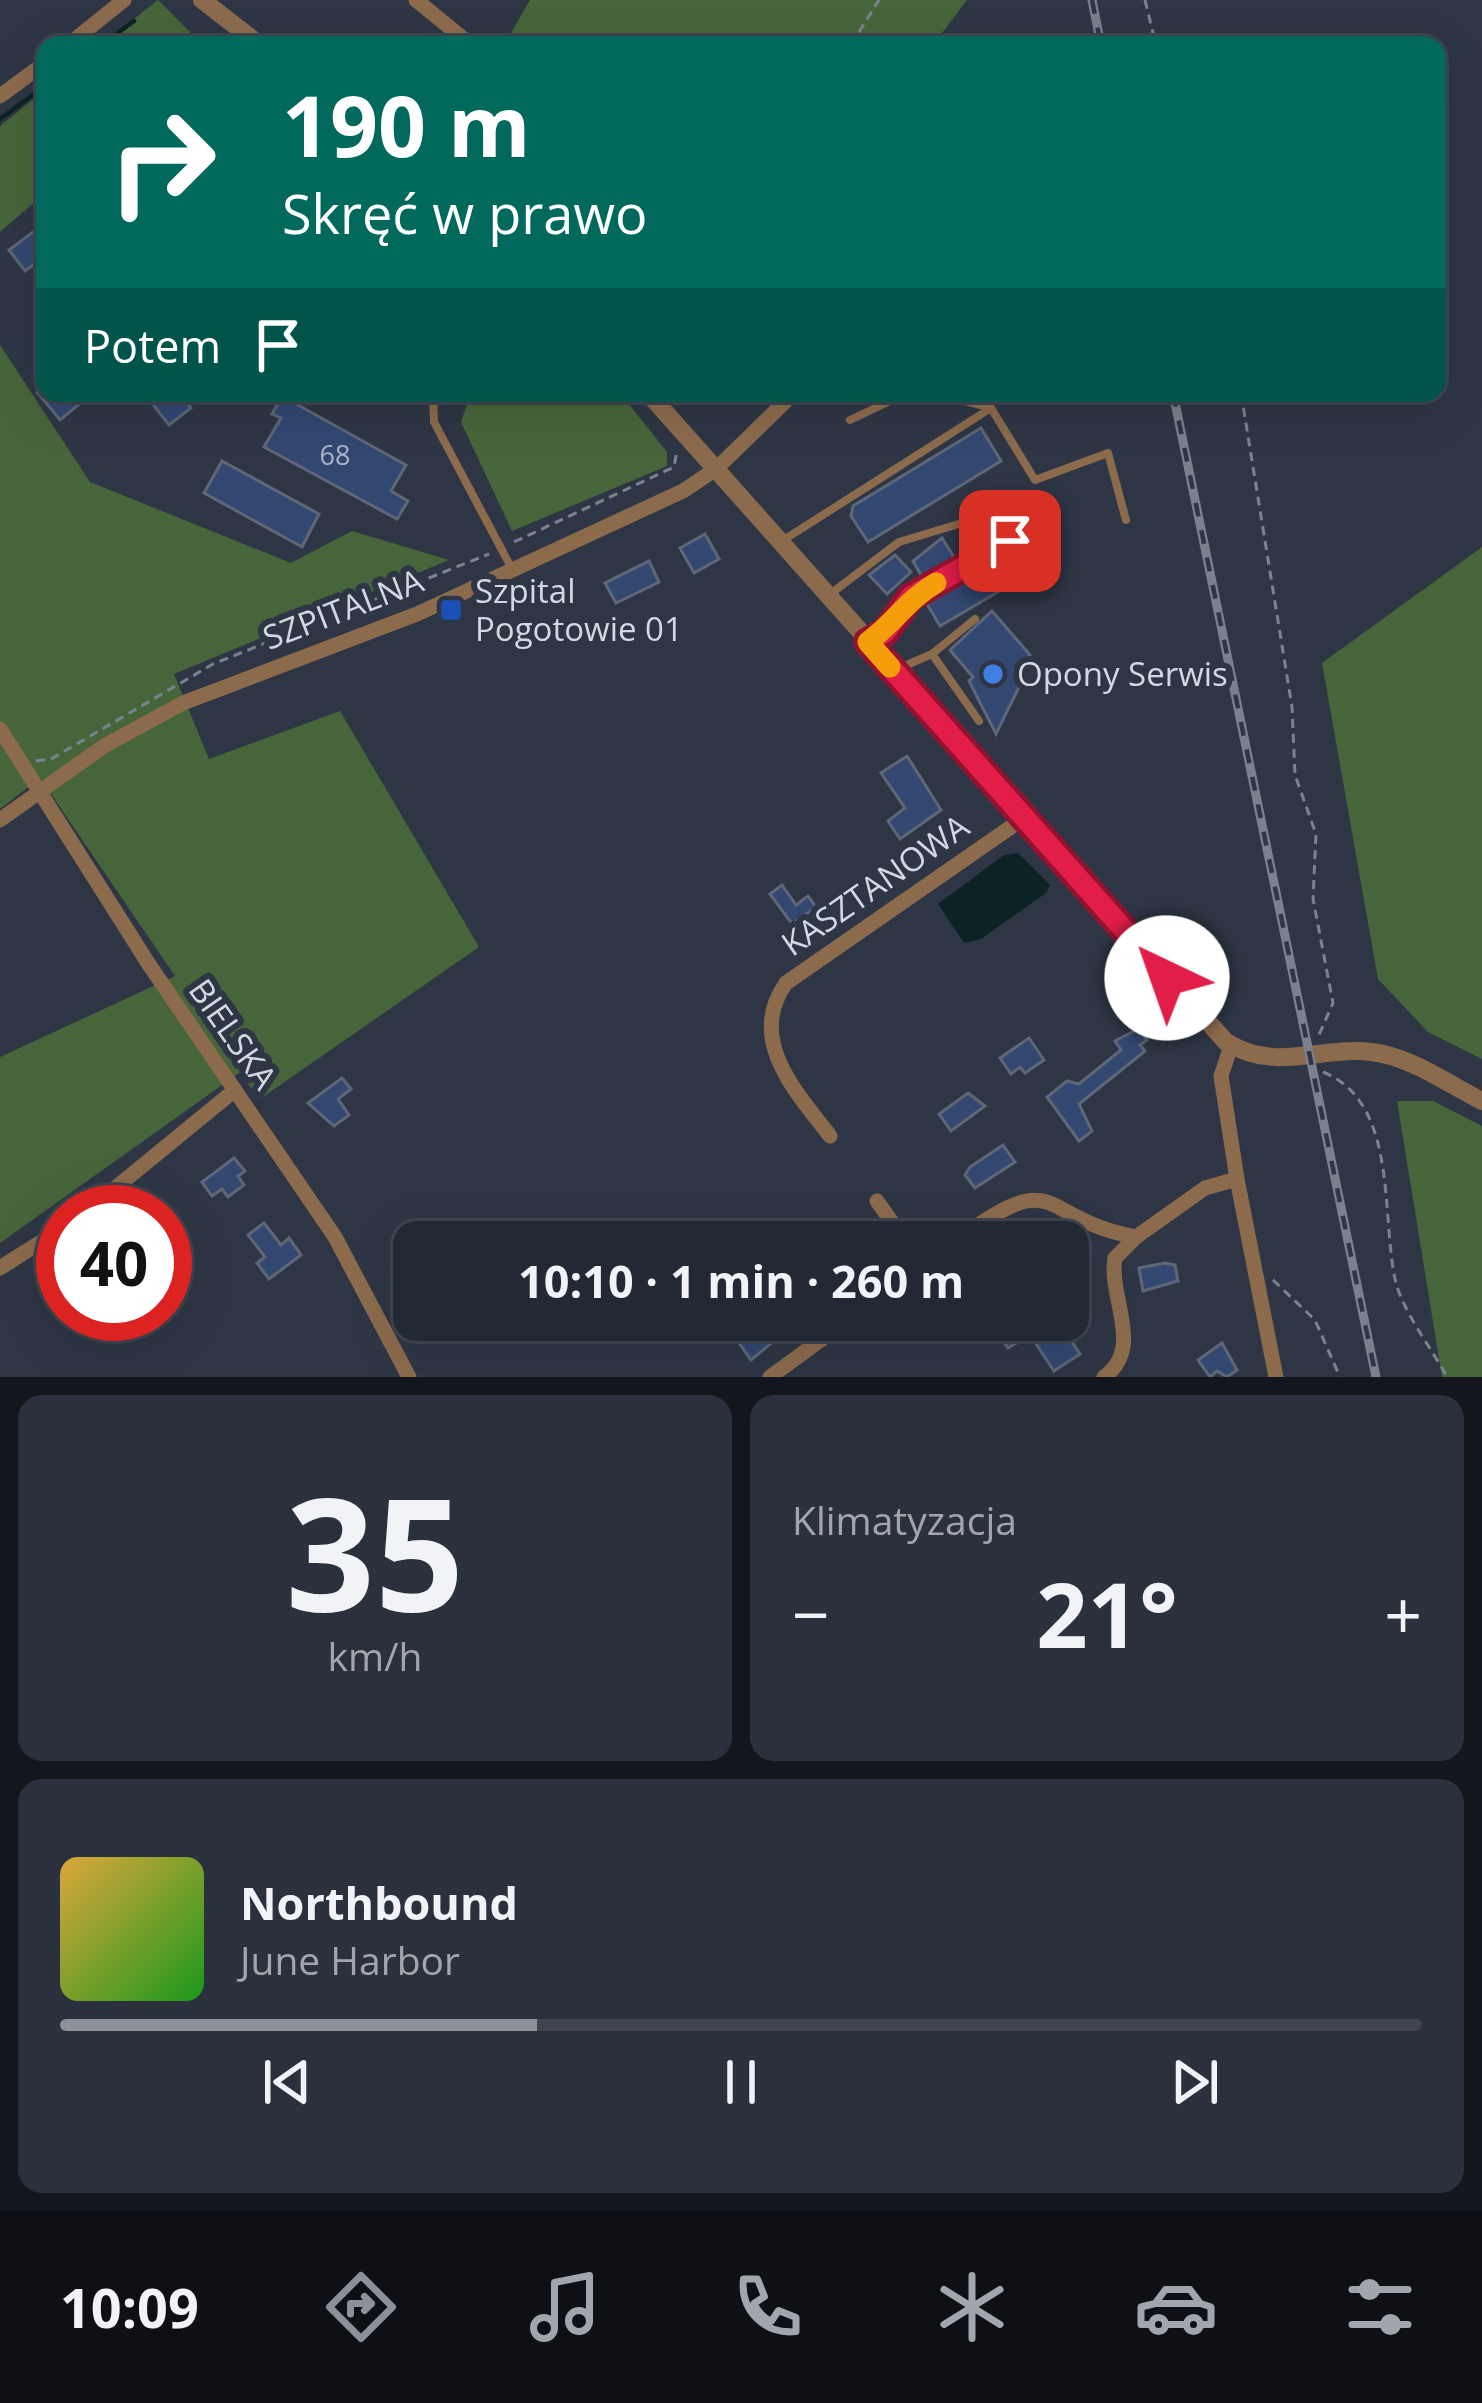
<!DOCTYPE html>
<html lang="pl">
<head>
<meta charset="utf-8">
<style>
	:root { --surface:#222834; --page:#2a303c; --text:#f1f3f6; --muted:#a2a6ac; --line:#3f444f; --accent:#8c9099 }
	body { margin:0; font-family:"Open Sans",sans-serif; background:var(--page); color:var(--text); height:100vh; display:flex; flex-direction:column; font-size:45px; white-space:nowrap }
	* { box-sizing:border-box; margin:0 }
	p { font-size:39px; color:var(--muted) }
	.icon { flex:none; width:66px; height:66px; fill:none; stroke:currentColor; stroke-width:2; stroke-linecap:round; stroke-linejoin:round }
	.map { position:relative; height:1377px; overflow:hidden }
	.details { display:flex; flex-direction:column; gap:18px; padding:18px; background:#13161d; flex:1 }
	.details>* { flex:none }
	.guide { position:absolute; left:36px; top:36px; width:1410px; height:366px; border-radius:24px; box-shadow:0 12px 48px #0002,0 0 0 3px var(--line); background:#00695c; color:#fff; overflow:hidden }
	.speed { position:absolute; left:36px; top:1185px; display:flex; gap:24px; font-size:60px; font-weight:700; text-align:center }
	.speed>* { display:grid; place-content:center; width:156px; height:156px; border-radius:50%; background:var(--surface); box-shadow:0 12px 48px #0002,0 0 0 3px var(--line); line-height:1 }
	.speed .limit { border:18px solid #d22; background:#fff; color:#111 }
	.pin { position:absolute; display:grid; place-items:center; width:102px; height:102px; color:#fff; margin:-51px; border-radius:24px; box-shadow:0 6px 18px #0006 }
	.me { position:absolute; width:132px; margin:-66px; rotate:318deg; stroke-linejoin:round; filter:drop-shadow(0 0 9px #0008) }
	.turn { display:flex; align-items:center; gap:42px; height:252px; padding:0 48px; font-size:54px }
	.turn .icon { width:156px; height:156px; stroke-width:2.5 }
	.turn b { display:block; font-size:84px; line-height:102px }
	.then { display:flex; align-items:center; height:114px; padding:0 48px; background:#0003; gap:24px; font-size:45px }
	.big { font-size:90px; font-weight:700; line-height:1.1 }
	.details .widget { flex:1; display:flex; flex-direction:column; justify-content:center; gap:18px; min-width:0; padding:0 42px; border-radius:24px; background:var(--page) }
	.details .dial { align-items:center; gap:0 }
	.dial b { font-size:156px; line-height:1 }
	.song { display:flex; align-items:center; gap:36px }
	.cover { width:144px; height:144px; border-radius:18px; background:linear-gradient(135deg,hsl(40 70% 55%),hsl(120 70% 35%)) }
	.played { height:12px; border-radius:6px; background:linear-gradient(90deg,var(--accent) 35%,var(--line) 35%) }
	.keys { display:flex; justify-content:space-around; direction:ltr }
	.heat { display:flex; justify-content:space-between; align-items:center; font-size:66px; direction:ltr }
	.details .tiles { flex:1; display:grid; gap:18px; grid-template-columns:1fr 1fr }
	.widget:last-child { grid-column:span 2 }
	.trip { position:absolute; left:393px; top:1221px; width:696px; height:120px; border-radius:24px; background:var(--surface); box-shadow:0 12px 48px #0002,0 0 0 3px var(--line); font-weight:700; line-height:120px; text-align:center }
	.tab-bar { display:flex; height:192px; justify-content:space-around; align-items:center; background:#0e1015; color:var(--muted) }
	.tab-bar .icon { width:84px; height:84px }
	.tab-bar .current { color:var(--accent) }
	.tab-bar b { font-size:54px; color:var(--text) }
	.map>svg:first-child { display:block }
	.forest { fill:#47653a }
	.water { fill:#0b2325 }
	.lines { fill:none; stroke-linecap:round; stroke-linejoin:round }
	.stream { stroke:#0b2325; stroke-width:4.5 }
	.building { fill:#324871; stroke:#5e6677; stroke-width:3 }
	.path { stroke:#7b828f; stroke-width:3; stroke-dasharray:9 6; stroke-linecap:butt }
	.service { stroke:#8c6b4d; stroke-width:8 }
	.minor { stroke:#8c6b4d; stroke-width:15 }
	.tertiary { stroke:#8c6b4d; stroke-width:18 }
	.rail-casing { stroke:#7a818d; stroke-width:9 }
	.rail { stroke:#2e3645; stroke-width:4.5; stroke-dasharray:14; stroke-linecap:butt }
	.route-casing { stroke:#92132f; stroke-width:30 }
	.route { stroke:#e11d48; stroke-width:21 }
	.slow { stroke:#f59e0b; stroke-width:21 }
	.transit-dot { fill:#1a4fb4; stroke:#2e3645; stroke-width:4.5 }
	.shop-dot { fill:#3f7fe0; stroke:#2e3645; stroke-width:4.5 }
	.labels { text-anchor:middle; stroke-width:12; stroke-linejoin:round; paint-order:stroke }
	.number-label { font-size:27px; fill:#abb4c6 }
	.poi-label { font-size:33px; fill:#d3d8e2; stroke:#2e3645; text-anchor:start }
	.street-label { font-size:33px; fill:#d3d8e2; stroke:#2e3645 }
</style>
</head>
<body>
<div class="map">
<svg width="1482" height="1377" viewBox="0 0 1482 1377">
	<rect width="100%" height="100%" fill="#2e3645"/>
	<!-- forest -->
	<g class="forest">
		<path d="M158 0 203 45H101Z"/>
		<path d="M530 0H967L933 45H504Z"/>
		<path d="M45 90V193L0 232V126Z"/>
		<path d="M0 345 90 482 291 563 352 531 449 560 174 674 209 759 340 711 479 947 260 1099 239 1073 0 1243V1057L175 976 40 778 0 809Z"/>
		<path d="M471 393H620L667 452V466L512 531 461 422Z"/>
		<path d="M1482 547V1059L1428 1032 1378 979 1322 663Z"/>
		<path d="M1397 1101H1433L1482 1126V1377H1442Z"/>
	</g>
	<!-- water -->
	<path class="water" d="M1018 853 1050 885 1046 893 981 939 964 943 938 904 1004 855Z"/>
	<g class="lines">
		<!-- stream -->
		<g class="stream">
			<path d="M101 45 134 21"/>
			<path d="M0 119 45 86"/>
		</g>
	</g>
	<!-- building -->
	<g class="building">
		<path d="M45 223V256L25 271 9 250Z"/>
		<path d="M38 393H93L60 420Z"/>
		<path d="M144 393H179L191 408 169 425Z"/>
		<path d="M284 393H302L296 404 406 465 391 491 408 501 397 519 264 447 281 418 272 414Z"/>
		<path d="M981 428 1001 461 868 542 851 516 853 506Z"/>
		<path d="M222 461 319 514 302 547 204 493Z"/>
		<path d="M705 534 719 559 694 573 680 548Z"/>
		<path d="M942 538 957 562 924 580 913 561Z"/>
		<path d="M1029 540 1044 565 940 626 924 599Z"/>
		<path d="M895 555 911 572 887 594 869 575Z"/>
		<path d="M649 561 659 582 616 603 605 583Z"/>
		<path d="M992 611 1030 655 1014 671 1021 683 996 734 969 681 973 677 950 650Z"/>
		<path d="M907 756 941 810 900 839 888 821 905 808 881 773Z"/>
		<path d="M782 885 796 905 808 896 816 907 792 924 770 894Z"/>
		<path d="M1138 1029 1147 1040 1140 1045 1145 1051 1079 1104 1092 1131 1079 1141 1047 1097 1067 1081 1079 1084 1121 1050 1115 1041Z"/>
		<path d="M1029 1038 1044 1060 1025 1073 1020 1067 1011 1074 1000 1058Z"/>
		<path d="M342 1078 351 1089 338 1099 349 1115 334 1126 308 1103Z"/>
		<path d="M968 1093 985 1106 951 1131 939 1114Z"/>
		<path d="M1003 1145 1015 1162 975 1188 965 1175 970 1167Z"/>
		<path d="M234 1158 245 1171 238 1176 244 1185 228 1197 222 1189 212 1196 202 1182Z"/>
		<path d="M264 1223 281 1245 289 1238 301 1255 269 1279 257 1263 265 1257 248 1235Z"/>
		<path d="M1165 1263 1175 1265 1178 1281 1143 1291 1139 1268Z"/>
		<path d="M1003 1320H1036L1047 1338 1063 1328 1080 1354 1054 1371 1030 1335 1008 1348 1000 1337 1011 1330Z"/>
		<path d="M770 1322 780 1336 751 1360 737 1340Z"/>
		<path d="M1222 1343 1237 1370 1227 1377 1217 1371 1210 1377 1198 1360Z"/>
	</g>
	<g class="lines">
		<!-- path -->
		<g class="path">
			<path d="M1145 0 1156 45"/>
			<path d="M851 45 879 0"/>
			<path d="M1241 393 1292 707 1295 775 1316 834 1313 899 1333 1003 1318 1037"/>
			<path d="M514 542 674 467 677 450"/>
			<path d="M36 761 51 759 213 664 489 554"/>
			<path d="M1323 1072C1398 1102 1381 1213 1395 1279 1402 1311 1431 1347 1447 1377"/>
			<path d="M1273 1280 1315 1320 1340 1377"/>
		</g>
		<!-- service -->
		<g class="service">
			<path d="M433 393 434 422 512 569"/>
			<path d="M934 393 991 408 1035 480 1108 453 1126 520"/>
			<path d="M850 420 907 393"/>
			<path d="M782 541 991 408"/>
			<path d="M829 595 899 542 962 523"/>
			<path d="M870 641 885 632 911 597 1042 523"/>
			<path d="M932 654 979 721"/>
			<path d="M895 670 932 654 975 619"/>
		</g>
		<!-- minor -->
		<g class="minor">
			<path d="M416 0 465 40"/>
			<path d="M68 45 124 0"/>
			<path d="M0 96 45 63"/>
			<path d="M0 729 148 963 335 1237 409 1377"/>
			<path d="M0 820 104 746 183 703 417 614 683 491 716 469 794 393"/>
			<path d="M830 1136C796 1092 746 1039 786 983L1024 818"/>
			<path d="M1237 1179 1276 1377"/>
			<path d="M877 1201 906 1242"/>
			<path d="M86 1212 235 1090"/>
			<path d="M954 1242C1063 1162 1034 1218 1136 1237L1205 1188 1237 1179 1221 1076 1231 1046"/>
			<path d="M0 1268 63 1228"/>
			<path d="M770 1377 848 1320"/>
			<path d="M1104 1377C1145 1348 1108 1298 1115 1258L1136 1237"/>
		</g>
		<!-- tertiary -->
		<g class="tertiary">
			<path d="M202 0 260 45"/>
			<path d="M648 393 1226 1042C1277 1073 1318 1046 1371 1052 1410 1056 1448 1084 1482 1101"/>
		</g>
		<!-- rail casing -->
		<g class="rail-casing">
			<g id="rail">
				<path d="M1092 0 1101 45"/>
				<path d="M1173 393 1376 1377"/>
			</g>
		</g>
		<!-- rail -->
		<use href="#rail" class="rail"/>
	</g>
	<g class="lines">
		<!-- route casing -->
		<g class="route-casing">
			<path id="route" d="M1010 541 911 597 885 632 868 642 1167 978"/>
		</g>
		<!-- route -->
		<use href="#route" class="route"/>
		<!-- slow -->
		<path class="slow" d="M890 667 868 642C894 623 908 599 936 583"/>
	</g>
	<!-- markers -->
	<rect class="transit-dot" x="439" y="598" width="24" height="24" rx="6"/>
	<circle class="shop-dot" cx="993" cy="674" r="12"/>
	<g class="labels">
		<!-- number labels -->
		<g class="number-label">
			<text x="335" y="465">68</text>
		</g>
		<!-- poi labels -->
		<g class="poi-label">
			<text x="475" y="603">Szpital<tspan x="475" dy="38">Pogotowie 01</tspan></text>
			<text x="1017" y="686">Opony Serwis</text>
		</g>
		<!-- street labels -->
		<g class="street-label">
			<text transform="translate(343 609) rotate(-21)" y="12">SZPITALNA</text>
			<text transform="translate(875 885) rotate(-35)" y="12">KASZTANOWA</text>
			<text transform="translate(233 1034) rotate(55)" y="12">BIELSKA</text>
		</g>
	</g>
</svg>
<div class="speed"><div class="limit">40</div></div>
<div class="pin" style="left:1010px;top:541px;background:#d93025"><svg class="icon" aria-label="arrive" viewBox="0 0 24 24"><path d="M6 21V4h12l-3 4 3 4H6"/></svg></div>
<svg class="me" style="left:1167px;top:978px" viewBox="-20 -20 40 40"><circle r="19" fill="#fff"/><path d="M0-13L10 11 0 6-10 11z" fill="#e11d48"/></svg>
<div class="trip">10:10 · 1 min · 260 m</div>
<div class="guide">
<div class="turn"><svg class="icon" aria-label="right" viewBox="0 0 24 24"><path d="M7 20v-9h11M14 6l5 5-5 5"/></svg><div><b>190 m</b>Skręć w prawo</div></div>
<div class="then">Potem<svg class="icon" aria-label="arrive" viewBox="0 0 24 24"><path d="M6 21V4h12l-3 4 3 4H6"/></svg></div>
</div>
</div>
<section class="details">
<div class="tiles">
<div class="widget dial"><b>35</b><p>km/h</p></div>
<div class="widget"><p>Klimatyzacja</p>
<div class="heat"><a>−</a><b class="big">21°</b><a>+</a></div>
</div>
<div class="widget">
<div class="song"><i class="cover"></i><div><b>Northbound</b><p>June Harbor</p></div></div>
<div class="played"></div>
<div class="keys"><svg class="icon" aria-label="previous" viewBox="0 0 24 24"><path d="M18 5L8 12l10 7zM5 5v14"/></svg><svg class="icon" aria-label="pause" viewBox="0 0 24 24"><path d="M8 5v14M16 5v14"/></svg><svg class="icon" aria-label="next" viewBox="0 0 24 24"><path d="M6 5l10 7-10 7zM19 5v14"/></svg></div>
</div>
</div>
</section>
<nav class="tab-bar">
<b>10:09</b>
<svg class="icon current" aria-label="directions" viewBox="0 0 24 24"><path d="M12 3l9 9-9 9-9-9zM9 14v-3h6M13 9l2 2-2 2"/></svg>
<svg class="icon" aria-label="music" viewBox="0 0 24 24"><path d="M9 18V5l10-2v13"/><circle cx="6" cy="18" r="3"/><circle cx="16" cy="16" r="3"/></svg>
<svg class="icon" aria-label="phone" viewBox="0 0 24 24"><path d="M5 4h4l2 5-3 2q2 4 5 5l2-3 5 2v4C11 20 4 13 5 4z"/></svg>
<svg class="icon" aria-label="climate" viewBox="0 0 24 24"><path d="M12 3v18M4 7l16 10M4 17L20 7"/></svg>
<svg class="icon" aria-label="car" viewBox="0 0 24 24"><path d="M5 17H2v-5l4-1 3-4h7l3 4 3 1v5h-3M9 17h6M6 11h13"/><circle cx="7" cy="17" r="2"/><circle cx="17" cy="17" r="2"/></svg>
<svg class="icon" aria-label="filters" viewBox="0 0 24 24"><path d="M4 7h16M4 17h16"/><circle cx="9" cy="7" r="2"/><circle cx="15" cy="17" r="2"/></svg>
</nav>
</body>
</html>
